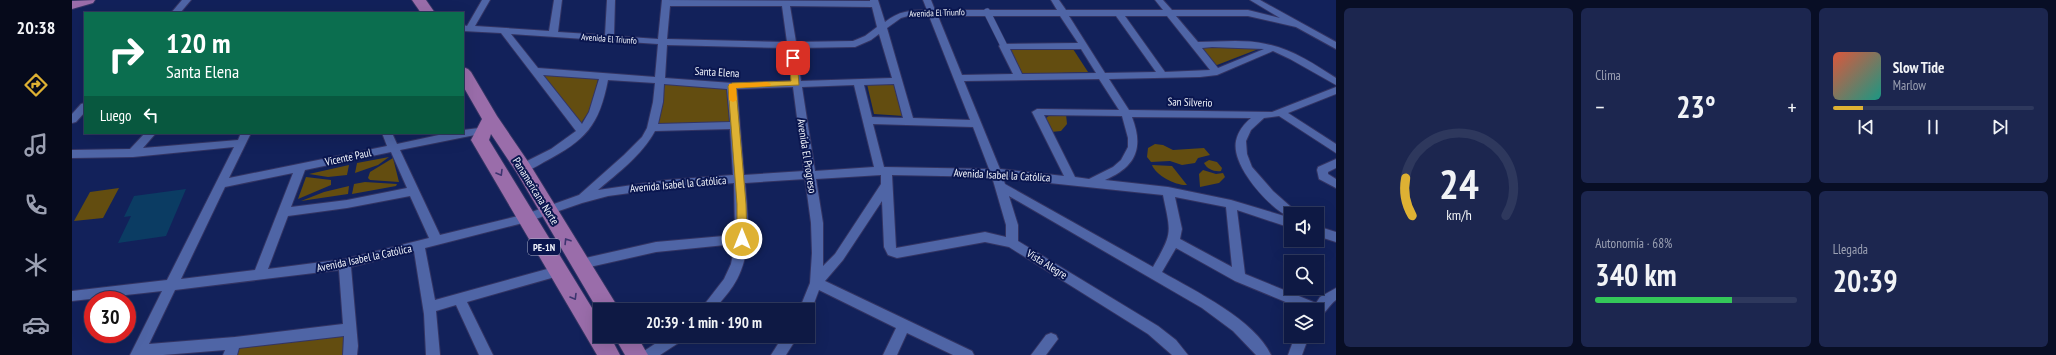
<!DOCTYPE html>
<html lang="es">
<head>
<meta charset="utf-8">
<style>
	:root { --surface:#0e1944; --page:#1c264f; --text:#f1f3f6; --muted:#9ba0b2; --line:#2e385d; --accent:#deb133 }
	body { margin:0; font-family:"PT Sans Narrow",sans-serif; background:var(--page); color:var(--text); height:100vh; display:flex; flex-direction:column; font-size:15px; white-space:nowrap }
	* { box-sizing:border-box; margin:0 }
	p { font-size:13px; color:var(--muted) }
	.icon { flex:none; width:22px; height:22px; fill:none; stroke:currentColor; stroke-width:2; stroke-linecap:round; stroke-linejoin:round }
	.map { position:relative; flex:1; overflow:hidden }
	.side { display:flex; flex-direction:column; gap:8px; padding:8px; background:#080e25; width:720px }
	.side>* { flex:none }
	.banner { position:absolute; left:12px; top:12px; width:380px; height:122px; border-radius:0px; box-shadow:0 4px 16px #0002,0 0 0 1px var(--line); background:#0b6e4f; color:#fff; overflow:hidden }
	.fabs { position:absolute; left:1212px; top:207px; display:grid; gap:8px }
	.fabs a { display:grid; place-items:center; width:40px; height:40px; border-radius:0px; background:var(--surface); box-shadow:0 4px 16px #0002,0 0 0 1px var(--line); font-size:20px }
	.speed { position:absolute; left:12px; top:291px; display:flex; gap:8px; font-size:20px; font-weight:700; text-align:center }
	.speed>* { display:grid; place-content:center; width:52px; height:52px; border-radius:50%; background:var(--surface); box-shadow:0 4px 16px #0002,0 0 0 1px var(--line); line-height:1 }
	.speed .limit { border:6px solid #d22; background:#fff; color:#111 }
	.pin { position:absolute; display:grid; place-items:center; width:34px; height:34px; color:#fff; margin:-17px; border-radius:8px; box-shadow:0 2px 6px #0006 }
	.me { position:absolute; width:44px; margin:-22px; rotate:0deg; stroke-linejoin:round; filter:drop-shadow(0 0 3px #0008) }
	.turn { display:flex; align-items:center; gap:14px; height:84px; padding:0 16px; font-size:18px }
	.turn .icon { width:52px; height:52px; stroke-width:2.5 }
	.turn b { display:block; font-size:28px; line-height:34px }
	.then { display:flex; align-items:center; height:38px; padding:0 16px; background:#0003; gap:8px; font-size:15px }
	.big { font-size:30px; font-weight:700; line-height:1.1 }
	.side .tile { flex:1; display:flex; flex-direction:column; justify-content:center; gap:6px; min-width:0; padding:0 14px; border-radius:6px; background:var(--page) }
	.side .dial { align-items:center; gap:0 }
	.dial svg { height:104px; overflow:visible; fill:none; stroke:var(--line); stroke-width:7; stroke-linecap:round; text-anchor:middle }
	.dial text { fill:var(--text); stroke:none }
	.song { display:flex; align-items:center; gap:12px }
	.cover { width:48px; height:48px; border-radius:6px; background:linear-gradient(135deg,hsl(10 70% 55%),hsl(170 70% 35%)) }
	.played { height:4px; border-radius:2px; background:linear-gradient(90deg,var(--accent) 15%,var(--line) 15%) }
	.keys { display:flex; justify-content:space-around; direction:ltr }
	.heat { display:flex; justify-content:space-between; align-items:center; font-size:22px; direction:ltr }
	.charge { height:6px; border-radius:3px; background:linear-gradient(90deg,#34c759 68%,var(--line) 0) }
	.side .tiles { flex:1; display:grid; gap:8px; grid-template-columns:repeat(3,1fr) }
	.tile:first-child { grid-row:span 2 }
	.trip { position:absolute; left:521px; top:303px; width:222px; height:40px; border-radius:0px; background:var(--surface); box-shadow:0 4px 16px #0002,0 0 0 1px var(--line); font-weight:700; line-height:40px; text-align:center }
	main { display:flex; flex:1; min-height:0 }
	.tabs { display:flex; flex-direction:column; width:72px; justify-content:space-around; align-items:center; background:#060a1b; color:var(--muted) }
	.tabs .icon { width:28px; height:28px }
	.tabs .selected { color:var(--accent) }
	.tabs b { font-size:18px; color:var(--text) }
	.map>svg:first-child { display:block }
	.green { fill:#634d10 }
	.building { fill:#0b3c63 }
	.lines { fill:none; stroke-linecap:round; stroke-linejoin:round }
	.pedestrian-casing { stroke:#333463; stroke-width:8 }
	.minor-casing { stroke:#333463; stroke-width:2 }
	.trunk-casing { stroke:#333463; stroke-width:2 }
	.pedestrian { stroke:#4f65a6; stroke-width:7 }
	.minor { fill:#4f65a6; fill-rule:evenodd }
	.trunk { fill:#9a6daa; fill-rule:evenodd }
	.oneway { stroke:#3c346f }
	.route { fill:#deb133; stroke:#907321 }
	.slow { fill:#f59e0b }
	.labels { text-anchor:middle; stroke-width:4; stroke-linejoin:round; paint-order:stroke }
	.far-street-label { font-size:9px; fill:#f2f5fc; stroke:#0a164f }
	.shield { fill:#0a164f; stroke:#acb2c8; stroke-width:1 }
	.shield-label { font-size:10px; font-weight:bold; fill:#f2f5fc }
	.street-label { font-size:11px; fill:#f2f5fc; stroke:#0a164f }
</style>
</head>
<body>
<main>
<nav class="tabs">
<b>20:38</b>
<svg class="icon selected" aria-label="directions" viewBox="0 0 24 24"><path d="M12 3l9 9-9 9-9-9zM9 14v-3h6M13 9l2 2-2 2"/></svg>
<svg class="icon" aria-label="music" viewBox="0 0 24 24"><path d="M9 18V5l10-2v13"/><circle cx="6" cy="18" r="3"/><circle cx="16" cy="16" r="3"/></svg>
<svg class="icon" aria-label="phone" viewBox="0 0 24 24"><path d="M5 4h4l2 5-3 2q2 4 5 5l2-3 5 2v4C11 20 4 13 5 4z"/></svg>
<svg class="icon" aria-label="climate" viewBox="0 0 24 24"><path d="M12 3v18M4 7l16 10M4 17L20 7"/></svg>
<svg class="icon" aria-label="car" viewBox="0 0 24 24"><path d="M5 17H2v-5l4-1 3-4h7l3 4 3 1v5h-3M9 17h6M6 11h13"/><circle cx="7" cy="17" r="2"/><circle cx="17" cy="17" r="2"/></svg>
</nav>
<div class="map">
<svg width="1264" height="355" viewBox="0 0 1264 355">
	<rect width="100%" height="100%" fill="#12215a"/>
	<!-- green -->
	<g class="green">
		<path d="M1130 47 1189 48 1145 65 1142 64Z"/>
		<path d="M940 49H1001L1016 72 955 74 950 73 938 50Z"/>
		<path d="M469 74 526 79 522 104 509 123 506 121Z"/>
		<path d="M593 83 657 86 659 122 585 126Z"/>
		<path d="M823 83 832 116 802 114 795 84Z"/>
		<path d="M979 114H994L995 124 989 131 979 132 973 119Z"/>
		<path d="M1083 144 1091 145 1101 150 1132 148 1138 155 1126 158 1123 163 1110 165 1098 161 1079 162 1075 157 1076 148Z"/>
		<path d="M317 157 306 165 283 173 285 163Z"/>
		<path d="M321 158 327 182 298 180 296 178 298 172Z"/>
		<path d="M1137 160 1145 162 1150 168 1149 171C1142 172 1135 169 1132 163Z"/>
		<path d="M277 165 275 175 256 177 237 174Z"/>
		<path d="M1080 165 1100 166 1115 185C1105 186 1084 176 1080 165Z"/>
		<path d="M1131 170 1144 174 1151 173 1153 177 1147 183 1128 187 1127 174Z"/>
		<path d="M234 177 259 180V185L226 199Z"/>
		<path d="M293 182 325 184 324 186 280 194 282 184Z"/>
		<path d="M277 186 276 194 229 201 252 192Z"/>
		<path d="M47 188 31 218 2 221 18 192Z"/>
		<path d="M273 333 271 355H162L166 346 210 343Z"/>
	</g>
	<!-- building -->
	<path class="building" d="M114 189 94 236 46 243 59 216 52 217 62 196Z"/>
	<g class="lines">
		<!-- pedestrian casing -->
		<g class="pedestrian-casing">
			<path id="pedestrian" d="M915 12 932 46"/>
		</g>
		<!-- minor casing -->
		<g class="minor-casing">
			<g id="minor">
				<path d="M110 0H119L108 13H99Z"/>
				<path d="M410 0H418L403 26 477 31 482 0H490L486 32 533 35 535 0H543L542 36 586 39 590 0 798 1V0H806L813 22C827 11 838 10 855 10L851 0H859L863 10H985L979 0H987L994 10H1091L1083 0H1091L1100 10H1176L1208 18 1178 0H1188L1264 42V49L1224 27 1176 16H1104L1126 42C1148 42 1172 39 1194 44 1220 49 1242 64 1264 78V85L1218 59 1201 51 1145 75 1128 77 1037 79 1057 110 1200 112 1264 87V94L1216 113 1264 144V153L1207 116 1192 118 1179 130 1174 141 1175 154 1180 167 1201 191 1227 214H1219V218C1198 209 1159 166 1164 141 1166 131 1172 124 1179 118L1060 117C1072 148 1064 167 1033 180L1096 187 1159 200 1219 218V228L1165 210 1173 274 1244 303 1248 297 1264 288V300C1257 305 1253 315 1245 318V310H1233L1163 281 1104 248 1090 272C1123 291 1183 320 1199 355H1184L1161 331 1130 308 937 196 946 225V241L1086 326 1104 340 1116 355H1100L1076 334 937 247 913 242 825 258 816 255 812 247 810 201 771 260 753 281 900 351 902 355H881L835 333 825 355H811L824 328 747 290 738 314 736 315V310H727L738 283 740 253 739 223 733 179 673 183C676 217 681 256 661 286 656 294 648 302 642 310H628L652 279 659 264 663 244 584 252 509 269 505 268 503 264 505 260 509 259 584 242 663 235 662 183 595 188 536 196 510 203 455 222 353 248 363 300 486 266 490 267 492 271 490 275 395 302 421 355H407L384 305 364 311 368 355H354L352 314 342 251 279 267 286 346 285 355H271L272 336 167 348 165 355H151L153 350 91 355H58L90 291 0 301V291L95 280 162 147 61 157 0 158V150L58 149 73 133H84L71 148 166 140 169 133H179L157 178 315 146 310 133H320L325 144 376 133H391V130L407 128 408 131 403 135 328 150 368 235 454 214 507 195 552 155 570 137 575 128 581 102 583 83 536 80C527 126 514 140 472 162 465 166 455 173 447 171L446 168 447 165 479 149 504 131 429 33 391 31V25L395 26ZM598 6H710L715 42 595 39ZM718 6 800 7 805 27 793 36 781 41 724 42ZM836 16H857L898 120 841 118 815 28 829 18ZM866 16H988L1006 43 929 44 927 46 941 74 890 75ZM997 16H1044L1084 72 1033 73ZM1053 16H1095L1138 70 1093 72ZM439 34 586 44 583 77 466 68ZM807 34 820 78 729 81 724 48 783 47 799 40ZM595 45 715 48 720 81 660 83 593 78ZM1140 47 1192 49 1146 68 1130 48ZM938 49H1009L1024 73 950 74ZM471 75 527 79 517 112 510 124ZM1027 79 1047 110 965 109 960 112 992 176 928 169 892 81ZM592 84 655 89 658 122 586 124 591 102ZM822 84 831 118 800 117 792 85ZM782 85 802 167 743 171 730 87ZM721 87 732 171 672 175 665 89ZM972 115 1050 116 1056 138V147L1049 160 1041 167 1017 179 1003 177ZM801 124 901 127 917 169 812 167ZM658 129 661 175 595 180 526 190C546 173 570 155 583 131ZM319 152 335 188 275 200 219 207 233 170ZM221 173 183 270 109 279 153 187ZM809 175V184L763 254 751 266V223L744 179ZM820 175 920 177 934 225V237L913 232 824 248ZM931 178 1091 195C1099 234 1101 232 1081 267L933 184ZM338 196 357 238 273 259 196 269 216 216 275 208ZM1103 197 1154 207 1160 267 1108 239 1110 229ZM267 270 271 324 163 337 77 344 103 290Z"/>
				<path d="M13 103V112L4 122 0 123V114L9 104Z"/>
				<path d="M1264 159V168L1256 172V174L1264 179V188L1247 179 1245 170 1246 167Z"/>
				<path d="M1245 226 1264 232V242L1245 236Z"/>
				<path d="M979 333 984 335 986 339 974 355H959L974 335Z"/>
				<path d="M595 336H613L611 340 588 355H570L572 351Z"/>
				<path d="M711 336H726L714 355H699Z"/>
				<path d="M1223 336H1237L1230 355H1216Z"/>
			</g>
		</g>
		<!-- trunk casing -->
		<g class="trunk-casing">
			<g id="trunk">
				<path d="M23 0 21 3 0 9V1Z"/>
				<path d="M340 0H354L363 13H349Z"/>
				<path d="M391 67 396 69 399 72 425 116 457 163 544 304 548 310H528V314L445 173 419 134 417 140 528 321V336H538L548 355H525L399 140 410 119 391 86Z"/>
				<path d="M542 336H565L576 355H553Z"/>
			</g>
		</g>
		<!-- pedestrian -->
		<use href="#pedestrian" class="pedestrian"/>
		<!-- minor -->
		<use href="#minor" class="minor"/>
		<!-- trunk -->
		<use href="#trunk" class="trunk"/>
	</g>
	<!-- one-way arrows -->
	<defs><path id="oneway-chevron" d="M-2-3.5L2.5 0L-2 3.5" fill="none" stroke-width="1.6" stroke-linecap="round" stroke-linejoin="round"/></defs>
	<g class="oneway">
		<use href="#oneway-chevron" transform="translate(428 173) rotate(59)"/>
		<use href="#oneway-chevron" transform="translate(495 241) rotate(-122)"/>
		<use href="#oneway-chevron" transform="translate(502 297) rotate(59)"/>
	</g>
	<!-- route -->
	<path class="route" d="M721 55 725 58 727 85 664 88 674 204 675 239 670 243 665 239V204L656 86 660 83 719 81 717 58Z"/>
	<!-- slow -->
	<path class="slow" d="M695 82 699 84 698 86 664 88 665 100 661 102 657 100V84Z"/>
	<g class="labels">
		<!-- far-street labels -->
		<g class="far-street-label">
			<text transform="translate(865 13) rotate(-2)" y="3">Avenida El Triunfo</text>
			<text transform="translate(537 39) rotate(4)" y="3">Avenida El Triunfo</text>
		</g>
		<!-- shield labels -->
		<rect class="shield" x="456" y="239" width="32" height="16" rx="3"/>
		<g class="shield-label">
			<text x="472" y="251">PE-1N</text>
		</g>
		<!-- street labels -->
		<g class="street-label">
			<text transform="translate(645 72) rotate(3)" y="4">Santa Elena</text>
			<text transform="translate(1118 102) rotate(2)" y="4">San Silverio</text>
			<text transform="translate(735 156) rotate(81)" y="4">Avenida El Progreso</text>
			<text transform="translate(276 157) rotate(-12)" y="4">Vicente Paul</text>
			<text transform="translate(930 175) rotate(3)" y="4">Avenida Isabel la Católica</text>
			<text transform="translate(606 184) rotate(-5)" y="4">Avenida Isabel la Católica</text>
			<text transform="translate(464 191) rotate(58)" y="4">Panamericana Norte</text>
			<text transform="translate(292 258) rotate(-12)" y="4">Avenida Isabel la Católica</text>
			<text transform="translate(975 264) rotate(32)" y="4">Vista Alegre</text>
		</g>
	</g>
</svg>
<div class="fabs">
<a><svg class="icon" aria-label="sound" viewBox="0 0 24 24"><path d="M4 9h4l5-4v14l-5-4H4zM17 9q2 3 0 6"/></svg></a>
<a><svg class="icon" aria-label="search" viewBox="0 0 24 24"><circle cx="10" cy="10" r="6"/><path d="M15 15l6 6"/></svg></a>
<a><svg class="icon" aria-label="layers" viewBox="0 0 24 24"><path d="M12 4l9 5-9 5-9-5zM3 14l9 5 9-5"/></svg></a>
</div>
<div class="speed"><div class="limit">30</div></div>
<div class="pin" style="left:721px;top:58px;background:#d93025"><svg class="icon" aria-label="arrive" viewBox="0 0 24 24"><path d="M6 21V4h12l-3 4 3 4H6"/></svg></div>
<svg class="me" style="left:670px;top:239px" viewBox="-20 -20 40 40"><circle r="17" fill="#deb133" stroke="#fff" stroke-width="3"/><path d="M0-11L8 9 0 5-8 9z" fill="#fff"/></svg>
<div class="trip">20:39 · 1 min · 190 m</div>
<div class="banner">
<div class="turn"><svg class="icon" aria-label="right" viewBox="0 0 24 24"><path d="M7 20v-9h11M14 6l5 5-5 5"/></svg><div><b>120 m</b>Santa Elena</div></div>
<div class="then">Luego<svg class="icon" aria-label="left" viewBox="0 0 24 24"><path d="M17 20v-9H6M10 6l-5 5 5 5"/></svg></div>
</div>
</div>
<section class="side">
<div class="tiles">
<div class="tile dial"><svg viewBox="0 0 100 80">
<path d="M14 69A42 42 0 1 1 86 69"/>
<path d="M14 69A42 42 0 0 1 9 40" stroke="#deb133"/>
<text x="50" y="56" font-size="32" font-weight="700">24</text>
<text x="50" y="72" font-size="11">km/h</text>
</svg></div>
<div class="tile"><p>Clima</p>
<div class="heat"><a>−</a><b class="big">23°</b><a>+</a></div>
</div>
<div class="tile">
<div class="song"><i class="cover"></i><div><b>Slow Tide</b><p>Marlow</p></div></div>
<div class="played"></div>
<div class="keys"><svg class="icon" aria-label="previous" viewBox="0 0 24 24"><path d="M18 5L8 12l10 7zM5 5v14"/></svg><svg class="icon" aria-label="pause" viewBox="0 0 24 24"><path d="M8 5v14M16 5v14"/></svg><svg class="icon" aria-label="next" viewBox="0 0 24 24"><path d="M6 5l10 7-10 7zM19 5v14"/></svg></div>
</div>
<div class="tile"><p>Autonomía · 68%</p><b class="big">340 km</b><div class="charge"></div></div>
<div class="tile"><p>Llegada</p><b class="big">20:39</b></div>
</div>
</section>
</main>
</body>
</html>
